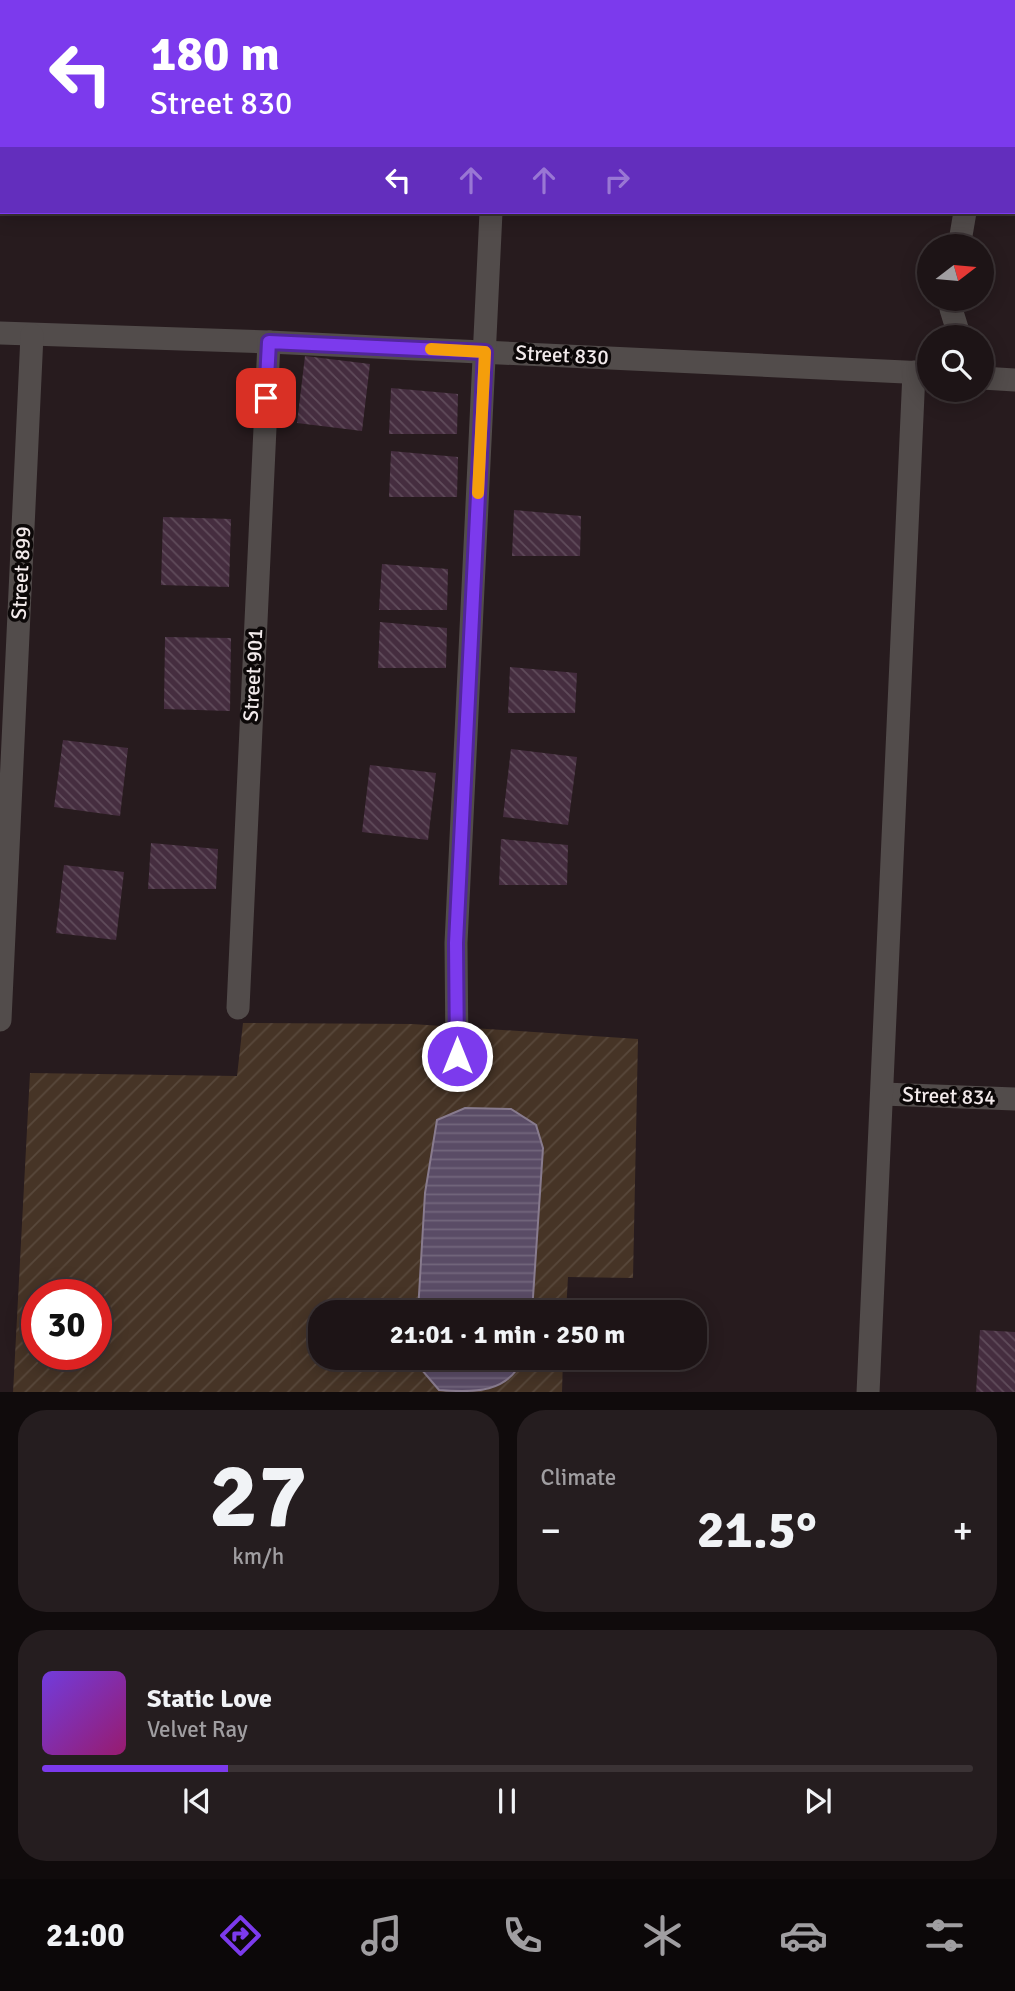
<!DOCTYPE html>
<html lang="en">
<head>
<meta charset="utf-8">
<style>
	:root { --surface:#1d1416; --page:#251d1f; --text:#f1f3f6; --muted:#a09ea1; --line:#3b3335; --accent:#7c3aed }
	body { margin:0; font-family:Signika,sans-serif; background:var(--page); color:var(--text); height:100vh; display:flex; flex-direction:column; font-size:26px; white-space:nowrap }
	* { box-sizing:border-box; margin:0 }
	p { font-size:23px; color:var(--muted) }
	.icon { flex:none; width:38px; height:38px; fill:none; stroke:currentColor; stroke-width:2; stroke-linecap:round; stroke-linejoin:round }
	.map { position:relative; height:1392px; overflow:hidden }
	.side { display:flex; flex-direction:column; gap:18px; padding:18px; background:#100b0c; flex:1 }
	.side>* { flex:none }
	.hud { position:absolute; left:0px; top:0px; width:1015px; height:214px; box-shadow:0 4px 18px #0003,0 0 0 2px var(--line); background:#7c3aed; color:#fff; overflow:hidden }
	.needle { width:46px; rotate:74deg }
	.buttons { position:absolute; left:917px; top:234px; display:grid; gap:14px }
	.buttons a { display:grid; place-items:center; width:77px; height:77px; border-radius:50%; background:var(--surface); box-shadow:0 4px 18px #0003,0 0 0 2px var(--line); font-size:35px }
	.speed { position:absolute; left:21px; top:1279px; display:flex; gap:14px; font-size:35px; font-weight:700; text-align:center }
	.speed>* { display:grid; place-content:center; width:91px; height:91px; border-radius:50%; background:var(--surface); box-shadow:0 4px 18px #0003,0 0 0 2px var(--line); line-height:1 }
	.speed .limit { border:10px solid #d22; background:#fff; color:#111 }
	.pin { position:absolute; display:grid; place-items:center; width:60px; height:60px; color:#fff; margin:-30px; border-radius:14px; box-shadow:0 4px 10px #0006 }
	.me { position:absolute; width:77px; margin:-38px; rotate:0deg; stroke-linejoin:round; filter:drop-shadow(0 0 5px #0008) }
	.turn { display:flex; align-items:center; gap:24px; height:147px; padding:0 35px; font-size:32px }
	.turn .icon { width:91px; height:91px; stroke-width:2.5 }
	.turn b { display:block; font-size:49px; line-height:60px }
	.lanes { display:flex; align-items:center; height:66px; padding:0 35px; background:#0003; justify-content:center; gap:35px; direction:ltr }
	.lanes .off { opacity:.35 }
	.big { font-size:52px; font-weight:700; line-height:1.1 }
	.side .tile { flex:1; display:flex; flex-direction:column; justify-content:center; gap:10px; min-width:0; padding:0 24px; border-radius:28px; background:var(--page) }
	.side .dial { align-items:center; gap:0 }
	.dial b { font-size:91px; line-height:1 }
	.song { display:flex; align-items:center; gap:21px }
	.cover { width:84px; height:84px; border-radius:10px; background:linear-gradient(135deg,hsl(260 70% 55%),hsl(320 70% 35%)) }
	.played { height:7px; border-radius:4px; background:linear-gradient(90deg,var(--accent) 20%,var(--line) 20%) }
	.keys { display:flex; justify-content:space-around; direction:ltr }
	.heat { display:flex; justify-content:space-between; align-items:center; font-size:38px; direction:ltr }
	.side .tiles { flex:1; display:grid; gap:18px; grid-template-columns:1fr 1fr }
	.tile:last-child { grid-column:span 2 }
	.trip { position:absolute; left:308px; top:1300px; width:399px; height:70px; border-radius:28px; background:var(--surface); box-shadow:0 4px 18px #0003,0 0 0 2px var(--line); font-weight:700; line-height:70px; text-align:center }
	.tabs { display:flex; height:112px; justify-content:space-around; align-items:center; background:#0c0809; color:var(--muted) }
	.tabs .icon { width:49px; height:49px }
	.tabs .selected { color:var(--accent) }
	.tabs b { font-size:32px; color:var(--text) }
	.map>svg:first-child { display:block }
	.garden { fill:url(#garden-furrows); fill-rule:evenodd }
	.water { fill:url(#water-rules); stroke:#887b8e; stroke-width:2 }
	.building { fill:url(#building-back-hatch) }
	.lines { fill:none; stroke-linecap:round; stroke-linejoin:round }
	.minor { stroke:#524c4b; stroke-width:23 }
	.route-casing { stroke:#51269a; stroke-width:18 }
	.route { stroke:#7c3aed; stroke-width:12 }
	.slow { stroke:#f59e0b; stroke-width:12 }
	.labels { text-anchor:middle; stroke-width:7; stroke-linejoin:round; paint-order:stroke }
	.street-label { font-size:21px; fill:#f2eaeb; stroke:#0c0808 }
</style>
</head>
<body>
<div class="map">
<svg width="1015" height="1393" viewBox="0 0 1015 1393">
	<defs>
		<pattern id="garden-furrows" width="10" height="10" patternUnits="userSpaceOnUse" patternTransform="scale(1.75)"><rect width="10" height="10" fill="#463426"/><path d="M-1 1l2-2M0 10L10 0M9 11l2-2" fill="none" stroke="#58483b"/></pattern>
		<pattern id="water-rules" width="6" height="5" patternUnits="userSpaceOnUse" patternTransform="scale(1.75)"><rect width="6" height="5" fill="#5a4c66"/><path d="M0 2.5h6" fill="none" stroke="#72667c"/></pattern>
		<pattern id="building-back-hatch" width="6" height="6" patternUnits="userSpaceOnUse" patternTransform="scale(1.75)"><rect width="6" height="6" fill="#452d3f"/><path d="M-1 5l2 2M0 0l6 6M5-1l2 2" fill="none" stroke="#604c5b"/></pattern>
	</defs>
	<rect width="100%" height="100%" fill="#271b1e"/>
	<!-- garden -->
	<path class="garden" d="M243 1023 412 1024 638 1039 633 1278 568 1277 566 1312H320V1358H563L562 1392 13 1393 30 1073 237 1076ZM37 1295H96V1354H37Z"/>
	<!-- water -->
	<g class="water">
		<path d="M465 1108 511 1109 536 1125 543 1148 532 1312H418L425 1193 437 1120Z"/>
		<path d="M415 1358H523C509 1393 474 1393 439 1390L415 1362Z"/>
	</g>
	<!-- building -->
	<g class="building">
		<path d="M305 356 370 364 362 431 297 423Z"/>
		<path d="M391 388 458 394 457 434H389Z"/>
		<path d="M391 451 458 457 457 497H389Z"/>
		<path d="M514 510 581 516 580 556H512Z"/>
		<path d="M163 517 231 519 229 587 161 585Z"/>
		<path d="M382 564 448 569 447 610H379Z"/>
		<path d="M380 622 447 628 446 668H378Z"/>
		<path d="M165 637 231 638 230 711 164 709Z"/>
		<path d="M510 667 577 673 575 713H508Z"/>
		<path d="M63 740 128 748 120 816 54 807Z"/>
		<path d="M511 749 577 757 568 825 503 817Z"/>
		<path d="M370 765 436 773 428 840 362 832Z"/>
		<path d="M501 839 568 845 567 885H499Z"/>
		<path d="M151 843 218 849 216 889H148Z"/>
		<path d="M64 865 124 872 116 940 56 933Z"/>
		<path d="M980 1330 1015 1332V1393H976Z"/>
	</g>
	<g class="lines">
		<!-- minor -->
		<g class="minor">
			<path d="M163 0 209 2"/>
			<path d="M496 2V0"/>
			<path d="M1000 2 1001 0"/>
			<path d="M959 247 965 212"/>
			<path d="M952 299 951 309 960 338"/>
			<path d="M0 333 269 342 926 373"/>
			<path d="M982 378 1015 380"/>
			<path d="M238 1008 269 342"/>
			<path d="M0 1020 32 335"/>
			<path d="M457 1056 456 943 491 212"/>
			<path d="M883 1094 1015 1099"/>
			<path d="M868 1393 914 372"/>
		</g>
	</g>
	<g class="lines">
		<!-- route casing -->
		<g class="route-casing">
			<path id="route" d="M266 398 269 342 485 352 456 943 457 1056"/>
		</g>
		<!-- route -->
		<use href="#route" class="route"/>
		<!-- slow -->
		<path class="slow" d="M431 349 485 352 478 493"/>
	</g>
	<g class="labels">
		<!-- street labels -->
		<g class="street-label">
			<text transform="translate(562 355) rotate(3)" y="7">Street 830</text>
			<text transform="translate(21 573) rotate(-87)" y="7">Street 899</text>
			<text transform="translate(253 675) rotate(-87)" y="7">Street 901</text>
			<text transform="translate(949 1096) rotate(2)" y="7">Street 834</text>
		</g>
	</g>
</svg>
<div class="buttons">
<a><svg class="needle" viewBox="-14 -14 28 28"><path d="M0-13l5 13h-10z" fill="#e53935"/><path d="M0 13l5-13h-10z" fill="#a09ea1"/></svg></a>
<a><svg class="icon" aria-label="search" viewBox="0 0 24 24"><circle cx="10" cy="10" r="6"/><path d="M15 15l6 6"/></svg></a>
</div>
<div class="speed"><div class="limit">30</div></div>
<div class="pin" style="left:266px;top:398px;background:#d93025"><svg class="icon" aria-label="arrive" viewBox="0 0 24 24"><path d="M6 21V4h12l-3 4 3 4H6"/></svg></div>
<svg class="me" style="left:457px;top:1056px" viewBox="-20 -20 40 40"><circle r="17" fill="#7c3aed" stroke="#fff" stroke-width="3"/><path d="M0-11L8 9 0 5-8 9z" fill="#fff"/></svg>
<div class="trip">21:01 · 1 min · 250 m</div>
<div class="hud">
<div class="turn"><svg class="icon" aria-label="left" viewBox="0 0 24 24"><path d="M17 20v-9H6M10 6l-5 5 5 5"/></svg><div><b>180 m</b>Street 830</div></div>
<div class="lanes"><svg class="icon" aria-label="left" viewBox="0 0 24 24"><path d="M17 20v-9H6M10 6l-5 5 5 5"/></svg><svg class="icon off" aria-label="ahead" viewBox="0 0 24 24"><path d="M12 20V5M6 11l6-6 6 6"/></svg><svg class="icon off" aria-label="ahead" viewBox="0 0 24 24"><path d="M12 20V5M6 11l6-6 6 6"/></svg><svg class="icon off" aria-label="right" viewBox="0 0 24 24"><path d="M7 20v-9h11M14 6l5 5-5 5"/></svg></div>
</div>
</div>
<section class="side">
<div class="tiles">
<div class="tile dial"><b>27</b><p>km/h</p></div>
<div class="tile"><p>Climate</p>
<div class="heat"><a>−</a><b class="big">21.5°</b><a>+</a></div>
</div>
<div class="tile">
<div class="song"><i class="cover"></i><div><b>Static Love</b><p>Velvet Ray</p></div></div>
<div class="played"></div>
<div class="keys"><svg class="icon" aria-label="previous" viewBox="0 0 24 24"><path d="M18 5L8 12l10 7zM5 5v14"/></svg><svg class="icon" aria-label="pause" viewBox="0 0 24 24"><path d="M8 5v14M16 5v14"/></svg><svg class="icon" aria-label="next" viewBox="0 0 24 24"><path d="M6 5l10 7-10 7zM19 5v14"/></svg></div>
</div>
</div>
</section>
<nav class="tabs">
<b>21:00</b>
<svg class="icon selected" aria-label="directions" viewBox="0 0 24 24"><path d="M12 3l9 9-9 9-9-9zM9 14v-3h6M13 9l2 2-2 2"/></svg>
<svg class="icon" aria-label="music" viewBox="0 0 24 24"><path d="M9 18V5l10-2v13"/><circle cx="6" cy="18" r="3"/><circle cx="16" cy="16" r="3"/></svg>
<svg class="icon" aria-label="phone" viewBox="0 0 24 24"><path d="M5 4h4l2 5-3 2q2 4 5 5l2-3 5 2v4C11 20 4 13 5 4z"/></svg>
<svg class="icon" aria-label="climate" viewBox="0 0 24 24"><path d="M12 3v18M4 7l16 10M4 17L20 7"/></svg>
<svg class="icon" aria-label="car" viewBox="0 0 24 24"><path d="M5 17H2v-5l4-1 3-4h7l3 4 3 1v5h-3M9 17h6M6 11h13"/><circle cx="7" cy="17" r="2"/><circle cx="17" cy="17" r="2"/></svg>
<svg class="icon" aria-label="filters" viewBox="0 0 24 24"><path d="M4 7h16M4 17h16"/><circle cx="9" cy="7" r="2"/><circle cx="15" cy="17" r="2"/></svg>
</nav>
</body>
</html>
